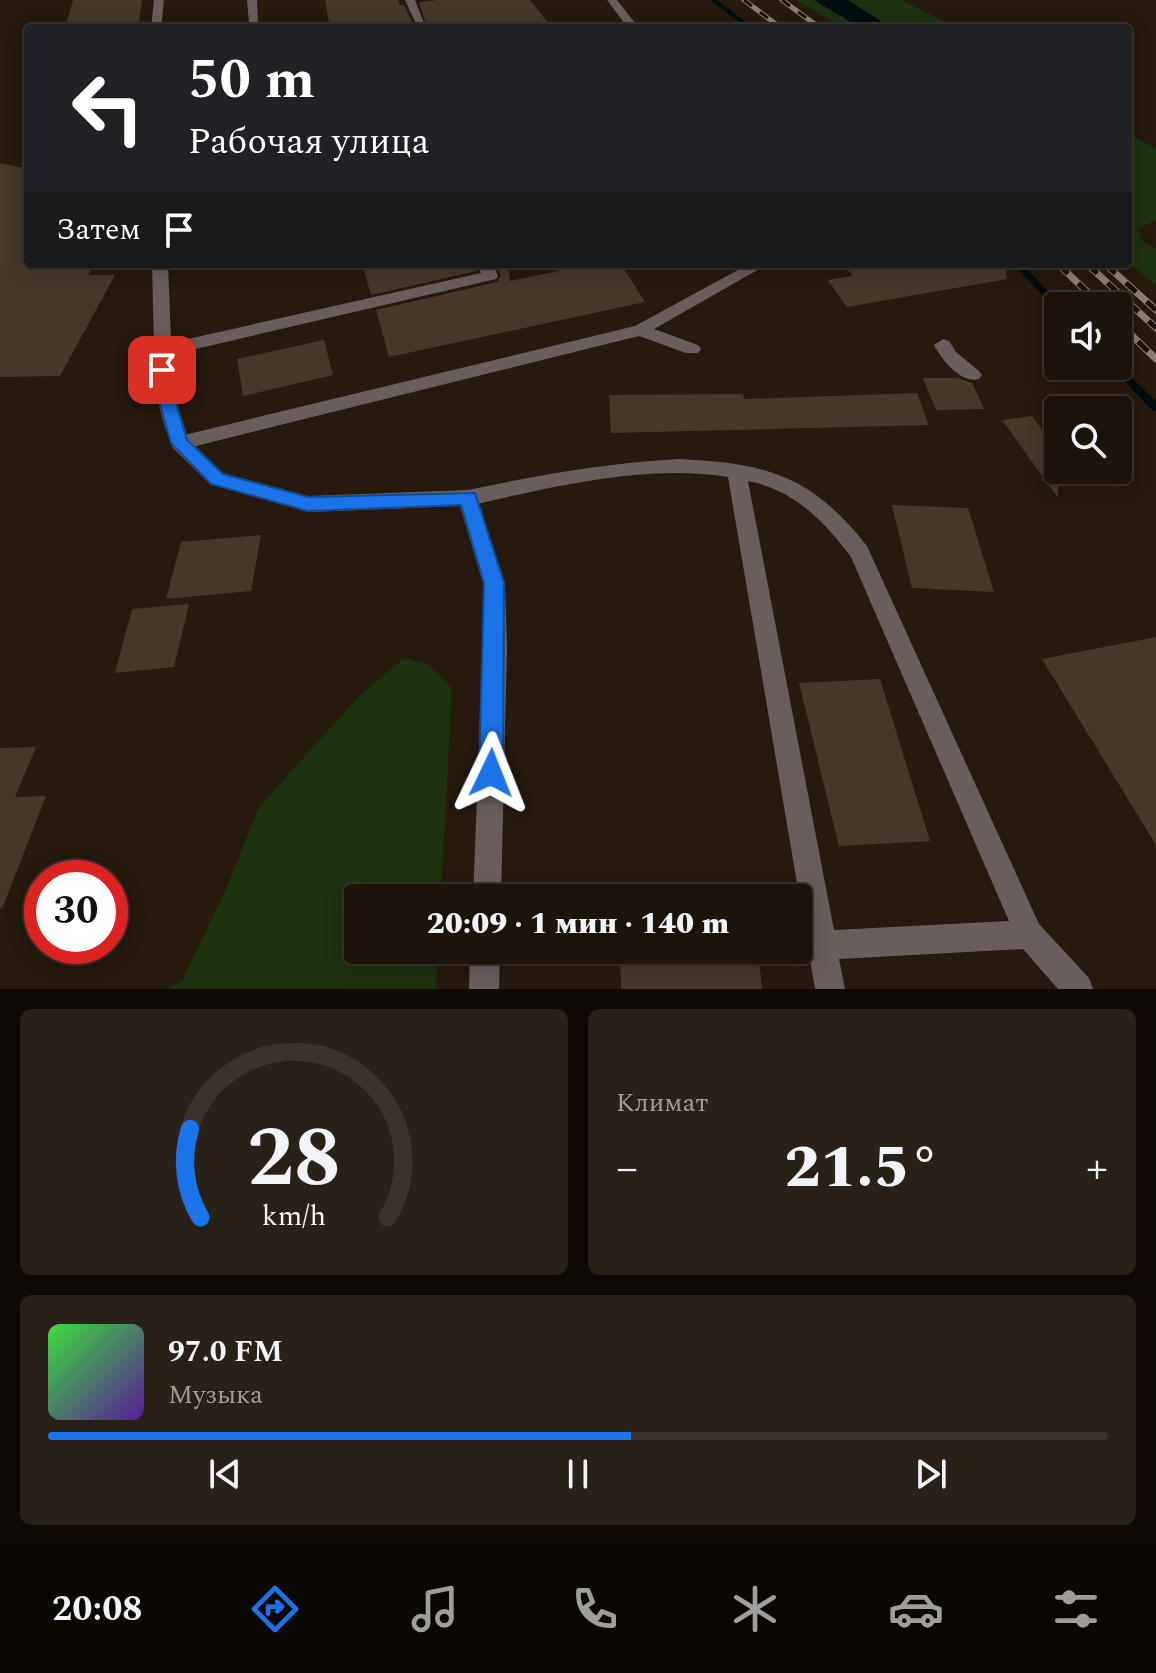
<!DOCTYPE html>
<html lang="ru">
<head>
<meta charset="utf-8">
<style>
	:root { --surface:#1c130a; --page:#292018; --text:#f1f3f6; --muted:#a09e9c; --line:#3a322b; --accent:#1a73e8 }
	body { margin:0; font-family:Spectral,serif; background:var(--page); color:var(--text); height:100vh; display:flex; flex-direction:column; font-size:30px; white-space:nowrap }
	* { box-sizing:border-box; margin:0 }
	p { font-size:26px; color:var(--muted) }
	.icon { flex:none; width:44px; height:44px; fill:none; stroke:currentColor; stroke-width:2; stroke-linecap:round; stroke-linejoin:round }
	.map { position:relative; height:989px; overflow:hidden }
	.side { display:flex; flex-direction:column; gap:20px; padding:20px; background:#0f0a06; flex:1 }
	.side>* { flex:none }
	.hud { position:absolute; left:24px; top:24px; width:1108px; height:244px; border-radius:8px; box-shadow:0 4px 20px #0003,0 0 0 2px var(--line); background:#202124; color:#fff; overflow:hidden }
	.buttons { position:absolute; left:1044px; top:292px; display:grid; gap:16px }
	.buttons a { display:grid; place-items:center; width:88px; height:88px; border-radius:8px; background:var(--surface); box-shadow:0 4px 20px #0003,0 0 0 2px var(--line); font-size:40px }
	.speed { position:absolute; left:24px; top:860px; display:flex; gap:16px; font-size:40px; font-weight:700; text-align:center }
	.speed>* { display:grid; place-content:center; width:104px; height:104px; border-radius:50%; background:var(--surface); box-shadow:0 4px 20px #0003,0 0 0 2px var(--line); line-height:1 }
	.speed .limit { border:12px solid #d22; background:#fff; color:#111 }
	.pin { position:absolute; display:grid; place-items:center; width:68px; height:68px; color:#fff; margin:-34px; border-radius:16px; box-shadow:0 4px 12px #0006 }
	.me { position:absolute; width:88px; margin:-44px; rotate:2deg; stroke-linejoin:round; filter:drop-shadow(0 0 6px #0008) }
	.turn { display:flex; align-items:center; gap:28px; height:168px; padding:0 32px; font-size:36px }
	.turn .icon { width:104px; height:104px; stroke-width:2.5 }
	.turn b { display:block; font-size:56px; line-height:68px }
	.then { display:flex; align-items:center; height:76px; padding:0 32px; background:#0003; gap:16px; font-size:30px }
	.big { font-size:60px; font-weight:800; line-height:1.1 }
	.side .card { flex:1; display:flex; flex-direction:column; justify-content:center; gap:12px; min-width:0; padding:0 28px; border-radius:12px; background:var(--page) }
	.side .dial { align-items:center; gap:0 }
	.dial svg { height:208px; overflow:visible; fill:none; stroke:var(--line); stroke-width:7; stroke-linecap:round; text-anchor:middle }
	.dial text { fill:var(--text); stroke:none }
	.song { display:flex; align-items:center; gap:24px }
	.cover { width:96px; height:96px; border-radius:12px; background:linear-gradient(135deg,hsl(120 70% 55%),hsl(270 70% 35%)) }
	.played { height:8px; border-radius:4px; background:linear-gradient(90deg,var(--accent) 55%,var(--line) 55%) }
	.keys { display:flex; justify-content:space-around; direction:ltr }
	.heat { display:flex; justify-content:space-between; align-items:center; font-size:44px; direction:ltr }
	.side .tiles { flex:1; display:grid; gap:20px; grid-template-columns:1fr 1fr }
	.card:last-child { grid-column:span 2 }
	.trip { position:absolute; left:344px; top:884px; width:468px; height:80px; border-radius:8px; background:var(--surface); box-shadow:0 4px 20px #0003,0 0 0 2px var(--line); font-weight:800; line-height:80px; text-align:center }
	.dock { display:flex; height:128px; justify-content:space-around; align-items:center; background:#0b0804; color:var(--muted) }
	.dock .icon { width:56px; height:56px }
	.dock .active { color:var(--accent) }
	.dock b { font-size:36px; color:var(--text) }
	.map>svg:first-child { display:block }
	.green { fill:#1c310f }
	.water { fill:#020d10 }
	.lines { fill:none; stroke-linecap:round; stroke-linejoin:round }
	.stream { fill:#020d10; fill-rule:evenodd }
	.building { fill:#46382b }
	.service { fill:#685e5c; fill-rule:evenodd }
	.minor { fill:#685e5c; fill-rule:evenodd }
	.rail-far1-casing { stroke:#8c8076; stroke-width:5 }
	.rail-casing { stroke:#8c8076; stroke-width:7 }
	.rail-far1 { stroke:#1c1005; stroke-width:3; stroke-dasharray:10; stroke-linecap:butt }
	.rail { stroke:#1c1005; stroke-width:5; stroke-dasharray:14; stroke-linecap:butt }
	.route { fill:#1a73e8; stroke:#114b97; stroke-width:2 }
</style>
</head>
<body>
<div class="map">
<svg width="1156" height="989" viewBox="0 0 1156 989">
	<rect width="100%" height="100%" fill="#26190d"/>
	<!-- green -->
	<g class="green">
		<path d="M795 0H902L957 28H845Z"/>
		<path d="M1128 133 1156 149V220L1138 229 1142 241 1156 249V286L1128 261Z"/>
		<path d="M404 658 427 663 452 688 441 898H358V950H438L436 989H167L182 981 227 887 259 807 360 695Z"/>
	</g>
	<!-- water -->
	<path class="water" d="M814 0H848L891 28H861Z"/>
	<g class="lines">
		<!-- stream -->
		<g class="stream">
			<path d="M710 0H717L754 28H747Z"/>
			<path d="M1013 264H1022L1062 306H1058V309L1055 308Z"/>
			<path d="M1118 364 1156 401V411L1152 410 1110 366H1118Z"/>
		</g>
	</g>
	<!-- building -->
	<g class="building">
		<path d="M73 0H142L138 28H65Z"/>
		<path d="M325 0H398L400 5H404L415 28H330Z"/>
		<path d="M438 0H530L552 28H427L419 2Z"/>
		<path d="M0 163 28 169V264H95L88 275H115L60 376 0 377Z"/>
		<path d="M362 264H474L477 271 371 295Z"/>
		<path d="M496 264H508L510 281 592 264H621L645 302 389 357 376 310 497 282 501 275Z"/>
		<path d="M843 264H1005L1007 279 847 307 828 280 853 276Z"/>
		<path d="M324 340 333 375 243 396 237 359Z"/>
		<path d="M923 378H958L972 383 984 409 936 410Z"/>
		<path d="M917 393 929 425 611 433 609 395 743 394 744 399Z"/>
		<path d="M1032 416 1058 451V498L1002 420Z"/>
		<path d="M892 505 968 508 994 592 912 588Z"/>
		<path d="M261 535 251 591 166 599 181 542Z"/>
		<path d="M189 604 174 667 115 673 132 609Z"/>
		<path d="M1156 637V845L1042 659Z"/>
		<path d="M880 679 930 841 839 846 799 683Z"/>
		<path d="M36 747 15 797 46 796 2 909 0 908V748Z"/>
		<path d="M620 950H758L762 989H621Z"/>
	</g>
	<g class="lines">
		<!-- service -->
		<g class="service">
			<path d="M247 0H257L258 25 249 23Z"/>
			<path d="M405 0H415L425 26H417Z"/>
			<path d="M607 0H617L639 28H628Z"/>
			<path d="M477 264H493L498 276 496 279 161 357 152 351 161 345 481 273Z"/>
			<path d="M749 264H768L654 329 698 345 701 349 698 353H686L639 336 180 450 171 443 180 436 635 326Z"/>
			<path d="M943 339 949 341 956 352 979 371 982 375 979 379C961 384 942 360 934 345Z"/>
			<path d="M679 459C766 463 811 475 867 546L1039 924 1089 978 1093 989H1058L1023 949 839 959 845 989H815L728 477C647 463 547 488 468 506L461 504 458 498 461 492 468 490C538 475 607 463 679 459ZM748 481C793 489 825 522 851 557L1009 921 834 930Z"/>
		</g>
		<!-- minor -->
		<g class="minor">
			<path d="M154 0H164L161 28H151Z"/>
			<path d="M152 264H168L173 390 188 439 223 473 308 496 468 490 475 492 505 583 507 647 501 898H473L483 647V583L460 506 308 512 210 484 173 448 164 424 155 390Z"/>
			<path d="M470 950H500L499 989H469Z"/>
		</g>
		<!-- rail-far1 casing -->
		<g class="rail-far1-casing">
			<g id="rail-far1">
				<path d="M744 0 781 28"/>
				<path d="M782 0 820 28"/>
			</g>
		</g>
		<!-- rail casing -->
		<g class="rail-casing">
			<g id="rail">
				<path d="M1058 264 1102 306"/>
				<path d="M1087 264 1156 328"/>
				<path d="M1105 264 1156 310"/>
				<path d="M1118 322 1156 359"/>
			</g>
		</g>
		<!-- rail-far1 -->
		<use href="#rail-far1" class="rail-far1"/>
		<!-- rail -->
		<use href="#rail" class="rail"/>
	</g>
	<!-- route -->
	<path class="route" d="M162 365 170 370 172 390 187 440 223 474 308 497 475 493 504 583 503 773 499 781 491 784 483 781 479 773 484 583 461 505 308 511 211 484 171 443 156 390 154 370Z"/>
</svg>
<div class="buttons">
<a><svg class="icon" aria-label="sound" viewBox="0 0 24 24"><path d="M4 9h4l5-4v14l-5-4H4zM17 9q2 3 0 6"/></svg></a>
<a><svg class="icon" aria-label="search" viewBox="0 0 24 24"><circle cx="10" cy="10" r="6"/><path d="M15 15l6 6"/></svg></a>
</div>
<div class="speed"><div class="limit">30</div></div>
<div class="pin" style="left:162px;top:370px;background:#d93025"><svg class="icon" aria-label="arrive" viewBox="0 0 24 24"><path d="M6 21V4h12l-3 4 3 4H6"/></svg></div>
<svg class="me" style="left:491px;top:773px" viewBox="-20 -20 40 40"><path d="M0-17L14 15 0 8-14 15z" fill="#1a73e8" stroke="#fff" stroke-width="4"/></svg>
<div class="trip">20:09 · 1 мин · 140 m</div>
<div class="hud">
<div class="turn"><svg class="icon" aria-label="left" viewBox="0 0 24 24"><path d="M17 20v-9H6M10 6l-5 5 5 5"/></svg><div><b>50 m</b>Рабочая улица</div></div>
<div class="then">Затем<svg class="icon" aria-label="arrive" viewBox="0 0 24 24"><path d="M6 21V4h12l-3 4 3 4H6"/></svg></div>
</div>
</div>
<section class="side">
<div class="tiles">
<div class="card dial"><svg viewBox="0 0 100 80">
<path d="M14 69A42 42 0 1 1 86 69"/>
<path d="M14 69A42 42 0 0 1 10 35" stroke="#1a73e8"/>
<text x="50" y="56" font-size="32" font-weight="700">28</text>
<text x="50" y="72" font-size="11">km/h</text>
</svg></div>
<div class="card"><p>Климат</p>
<div class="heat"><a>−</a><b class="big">21.5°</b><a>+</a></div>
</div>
<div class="card">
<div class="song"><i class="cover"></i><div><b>97.0 FM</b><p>Музыка</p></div></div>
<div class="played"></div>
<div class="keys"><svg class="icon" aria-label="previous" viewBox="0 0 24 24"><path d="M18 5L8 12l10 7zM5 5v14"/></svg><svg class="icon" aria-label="pause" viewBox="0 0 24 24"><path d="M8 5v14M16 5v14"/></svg><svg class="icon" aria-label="next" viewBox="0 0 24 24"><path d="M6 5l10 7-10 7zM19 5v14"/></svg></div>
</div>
</div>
</section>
<nav class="dock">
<b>20:08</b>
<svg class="icon active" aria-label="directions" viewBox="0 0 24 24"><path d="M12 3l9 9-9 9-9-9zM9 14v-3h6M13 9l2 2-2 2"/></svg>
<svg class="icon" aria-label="music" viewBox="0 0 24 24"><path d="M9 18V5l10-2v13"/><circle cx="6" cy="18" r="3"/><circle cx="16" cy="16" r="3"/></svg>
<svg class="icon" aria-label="phone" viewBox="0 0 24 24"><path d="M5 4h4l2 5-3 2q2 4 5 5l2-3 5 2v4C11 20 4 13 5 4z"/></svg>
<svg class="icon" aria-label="climate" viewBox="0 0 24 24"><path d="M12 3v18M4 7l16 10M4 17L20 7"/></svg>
<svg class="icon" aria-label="car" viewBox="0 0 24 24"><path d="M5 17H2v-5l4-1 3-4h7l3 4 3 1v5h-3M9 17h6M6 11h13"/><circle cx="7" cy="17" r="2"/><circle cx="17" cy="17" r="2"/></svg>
<svg class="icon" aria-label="filters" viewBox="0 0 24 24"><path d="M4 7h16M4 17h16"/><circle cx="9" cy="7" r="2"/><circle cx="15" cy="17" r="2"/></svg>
</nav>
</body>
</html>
